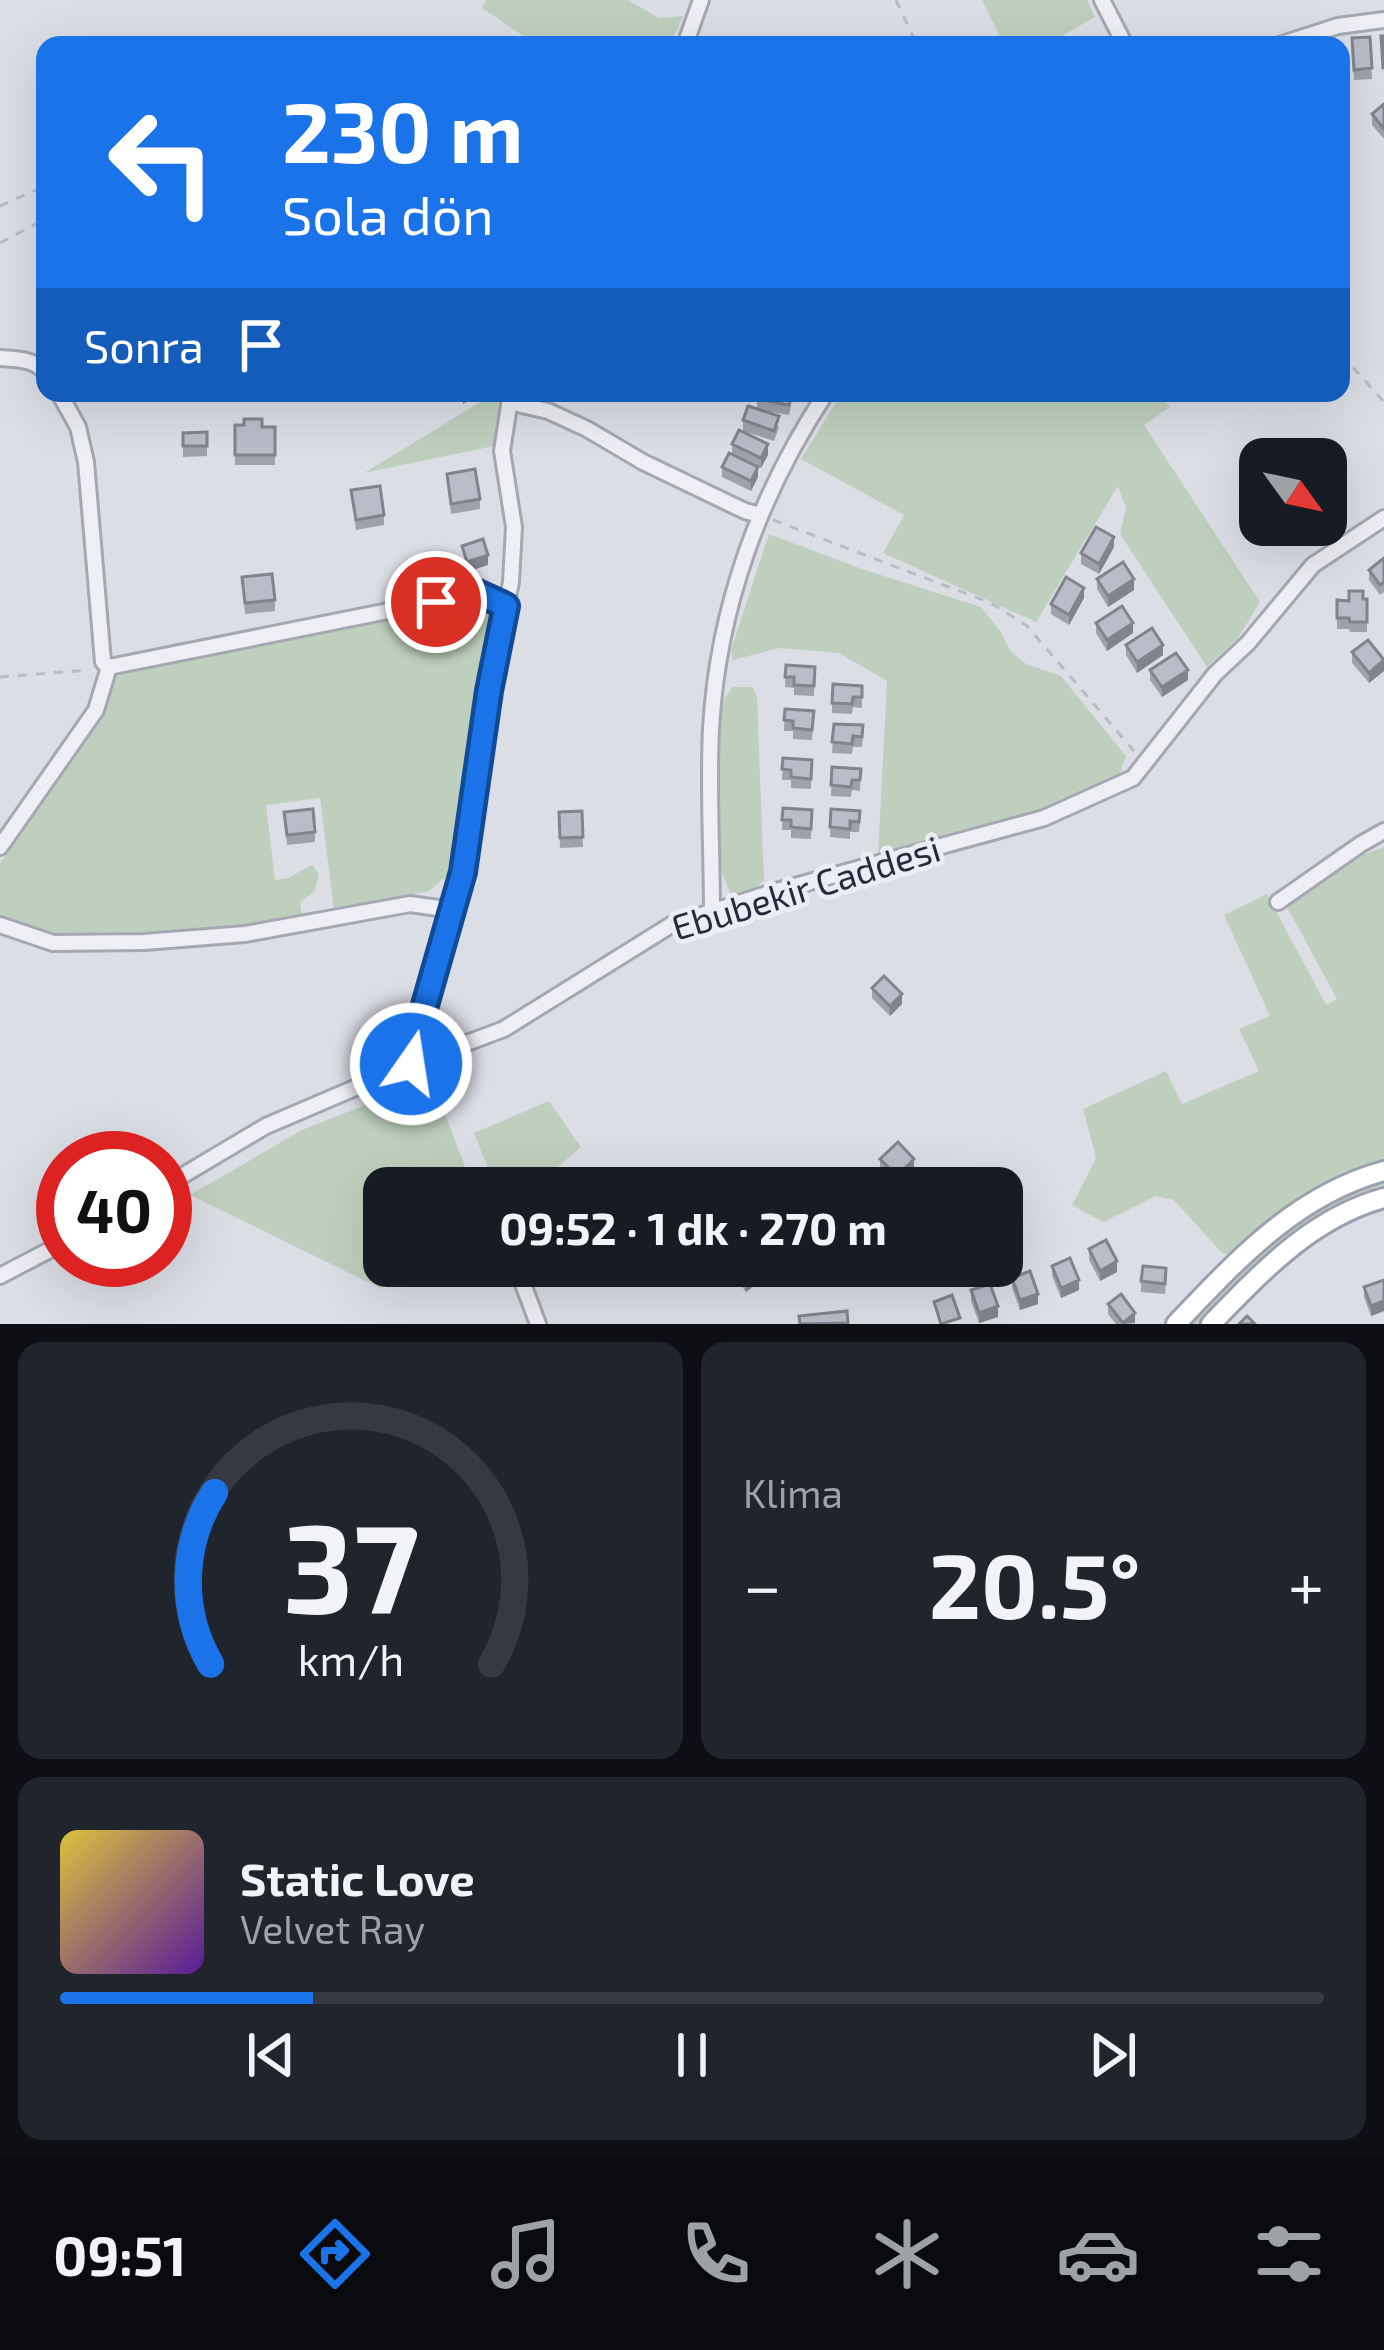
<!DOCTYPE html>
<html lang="tr">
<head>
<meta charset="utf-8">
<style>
	:root { --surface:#171b24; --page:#20242c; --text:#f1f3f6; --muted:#9ea1a6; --line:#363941; --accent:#1a73e8 }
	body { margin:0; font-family:"Exo 2",sans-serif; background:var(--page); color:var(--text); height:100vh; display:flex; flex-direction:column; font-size:45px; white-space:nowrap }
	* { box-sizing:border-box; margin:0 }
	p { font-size:39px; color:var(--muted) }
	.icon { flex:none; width:66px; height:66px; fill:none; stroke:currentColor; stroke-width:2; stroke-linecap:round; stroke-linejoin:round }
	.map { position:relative; height:1324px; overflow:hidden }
	.drawer { display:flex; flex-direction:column; gap:18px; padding:18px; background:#0d0f14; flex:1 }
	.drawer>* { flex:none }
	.guide { position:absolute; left:36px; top:36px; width:1314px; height:366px; border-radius:24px; box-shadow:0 12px 48px #0002; background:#1a73e8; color:#fff; overflow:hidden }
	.needle { width:78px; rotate:123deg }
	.tools { position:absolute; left:1239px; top:438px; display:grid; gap:24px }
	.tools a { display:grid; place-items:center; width:108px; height:108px; border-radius:24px; background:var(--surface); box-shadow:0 12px 48px #0002; font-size:60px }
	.speed { position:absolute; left:36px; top:1131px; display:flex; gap:24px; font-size:60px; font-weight:700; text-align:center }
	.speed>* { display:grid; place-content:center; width:156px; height:156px; border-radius:50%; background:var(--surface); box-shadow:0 12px 48px #0002; line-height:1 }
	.speed .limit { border:18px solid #d22; background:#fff; color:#111 }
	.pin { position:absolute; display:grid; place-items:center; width:102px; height:102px; color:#fff; margin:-51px; border:6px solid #fff; border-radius:50%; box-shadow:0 3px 12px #0007 }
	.me { position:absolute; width:132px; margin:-66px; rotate:13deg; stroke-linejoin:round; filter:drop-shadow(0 0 9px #0008) }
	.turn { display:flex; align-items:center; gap:42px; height:252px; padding:0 48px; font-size:54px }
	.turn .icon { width:156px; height:156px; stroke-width:2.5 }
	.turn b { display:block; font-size:84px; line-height:102px }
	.then { display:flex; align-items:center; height:114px; padding:0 48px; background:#0003; gap:24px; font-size:45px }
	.big { font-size:90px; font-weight:700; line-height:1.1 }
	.drawer .tile { flex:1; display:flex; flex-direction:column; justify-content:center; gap:18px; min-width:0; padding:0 42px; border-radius:24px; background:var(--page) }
	.drawer .dial { align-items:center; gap:0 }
	.dial svg { height:312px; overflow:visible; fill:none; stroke:var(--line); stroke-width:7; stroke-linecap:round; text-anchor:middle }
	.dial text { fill:var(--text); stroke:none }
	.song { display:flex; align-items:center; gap:36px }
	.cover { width:144px; height:144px; border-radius:18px; background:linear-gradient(135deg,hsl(50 70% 55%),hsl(270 70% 35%)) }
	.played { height:12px; border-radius:6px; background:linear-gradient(90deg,var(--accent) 20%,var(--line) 20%) }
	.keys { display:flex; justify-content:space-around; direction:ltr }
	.heat { display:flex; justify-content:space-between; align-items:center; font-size:66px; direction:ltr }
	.drawer .tiles { flex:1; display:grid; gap:18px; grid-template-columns:1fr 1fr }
	.tile:last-child { grid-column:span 2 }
	.trip { position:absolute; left:363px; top:1167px; width:660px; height:120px; border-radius:24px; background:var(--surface); box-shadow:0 12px 48px #0002; font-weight:700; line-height:120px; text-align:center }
	.dock { display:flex; height:192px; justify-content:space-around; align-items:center; background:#090b0e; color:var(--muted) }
	.dock .icon { width:84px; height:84px }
	.dock .on { color:var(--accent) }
	.dock b { font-size:54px; color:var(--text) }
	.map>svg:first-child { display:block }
	.green { fill:#bed0bd }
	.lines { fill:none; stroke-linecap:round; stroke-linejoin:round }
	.minor-casing { stroke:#a5a8b3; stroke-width:20 }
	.major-casing { stroke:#9ba0b1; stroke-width:24 }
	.path { stroke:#babcc4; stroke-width:3; stroke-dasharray:9 9; stroke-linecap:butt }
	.minor { stroke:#eeeff4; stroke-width:14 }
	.major { stroke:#fff; stroke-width:18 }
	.wall { fill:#9fa2ad }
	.shaded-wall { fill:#82848d }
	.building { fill:#b9bcc9; stroke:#82848d; stroke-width:3 }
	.route-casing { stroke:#114b97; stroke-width:30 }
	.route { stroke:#1a73e8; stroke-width:21 }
	.labels { text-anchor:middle; stroke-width:10; stroke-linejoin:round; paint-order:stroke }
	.street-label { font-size:36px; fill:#262a3c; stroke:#ebedf4 }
</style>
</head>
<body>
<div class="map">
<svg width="1384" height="1324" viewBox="0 0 1384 1324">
	<rect width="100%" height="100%" fill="#dcdee6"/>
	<!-- green -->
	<g class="green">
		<path d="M486 0H628L659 18 683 16 670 45H537L482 8Z"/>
		<path d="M982 0H1087L1095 17 1046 45H1004Z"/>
		<path d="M495 393H501L494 446 364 473Z"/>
		<path d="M842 393H1157L1170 407 1144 425 1260 602 1238 638 1207 667 1120 534 1126 508 1118 486 1036 622 883 553 904 515 801 459Z"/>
		<path d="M769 534 862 569 981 607 1001 632 1010 651 1026 664 1061 676 1126 756 1119 776 1045 809 878 855 887 681 839 653 779 648 733 660 731 650Z"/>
		<path d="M469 604 481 607 493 617 494 628 450 873 429 891 334 911 320 798 266 805 275 880 288 878 312 865 319 874 315 891 300 902 302 915 279 918 248 927 143 936 61 938 0 919V863L99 713 117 676 222 652Z"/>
		<path d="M733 687H753L757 697 764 880 752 893 732 898 722 873 717 792 719 728 724 698Z"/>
		<path d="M1384 847V1163C1317 1181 1281 1208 1231 1254L1222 1253 1174 1200 1156 1196 1103 1222 1072 1205 1096 1158 1083 1109 1166 1071 1182 1104 1259 1071 1239 1029 1270 1016 1224 915 1267 894 1326 1005 1337 999 1287 907 1346 861Z"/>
		<path d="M423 1082 436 1090 468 1175 459 1188H384V1266H400L382 1289 190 1195 302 1130Z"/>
		<path d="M549 1101 581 1147 533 1188H496L474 1133Z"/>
		<path d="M1384 1183V1191C1369 1196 1353 1201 1339 1207 1283 1232 1242 1282 1200 1324H1189C1247 1266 1301 1203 1384 1183Z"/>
	</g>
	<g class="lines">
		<!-- minor casing -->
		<g class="minor-casing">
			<g id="minor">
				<path d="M1102 0 1125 45"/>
				<path d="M685 45 701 0"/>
				<path d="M1279 45 1338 26 1384 20"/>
				<path d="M0 358C16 359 35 359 45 372"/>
				<path d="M509 402 548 411 587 429 643 462 745 511 760 515"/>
				<path d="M109 667 478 593 506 606"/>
				<path d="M0 847 96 710 109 667 103 662 86 462 78 427 59 393"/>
				<path d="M1278 902 1361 844 1384 831"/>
				<path d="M712 912C712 851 708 789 711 728 718 607 760 493 826 393"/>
				<path d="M0 925 53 943 144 942 245 934 410 904 452 910"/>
				<path d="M411 1064 413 1047 462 872 489 691 511 582 514 527 502 451 511 393"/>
				<path d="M165 1186 266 1126 411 1064 504 1029 671 925 773 892 1044 818 1133 778 1215 674 1248 643 1313 565 1384 518"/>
				<path d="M0 1276 63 1243"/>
				<path d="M520 1276 538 1324"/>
			</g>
		</g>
		<!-- major casing -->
		<g class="major-casing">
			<g id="major">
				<path d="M1176 1324C1237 1260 1296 1195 1384 1171"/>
				<path d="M1211 1324C1262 1272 1311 1218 1384 1198"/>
			</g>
		</g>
		<!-- path -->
		<g class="path">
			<path d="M896 0 917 45"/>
			<path d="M0 206 45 186"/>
			<path d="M0 243 45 219"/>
			<path d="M1341 354 1384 402"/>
			<path d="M1141 393 1152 406"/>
			<path d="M773 520 991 603 1027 626 1134 751"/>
			<path d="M0 677 90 670"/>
		</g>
		<!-- minor -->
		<use href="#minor" class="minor"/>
		<!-- major -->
		<use href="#major" class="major"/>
	</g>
	<!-- wall -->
	<g class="wall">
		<path d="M1370 37 1372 79 1354 80 1352 38Z"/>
		<path d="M1384 104V139L1372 125V114Z"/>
		<path d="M757 399 792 400 789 415 759 410 779 427 774 441 743 431V420L757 409Z"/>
		<path d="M235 425 275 427V465H235Z"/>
		<path d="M207 432V456L183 457V433Z"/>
		<path d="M732 444 768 455 761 468 732 454Z"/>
		<path d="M722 467 758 477 751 491 722 477Z"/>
		<path d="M447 474 480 499V509L451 514Z"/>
		<path d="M351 490 384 515V525L356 530Z"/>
		<path d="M1114 547 1099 574 1081 564V553Z"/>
		<path d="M1384 558V592L1380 595 1369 580V570Z"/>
		<path d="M242 577 275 600V611L245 614Z"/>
		<path d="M1097 579 1134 590 1108 607 1097 589Z"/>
		<path d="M1084 598 1069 625 1051 614V604Z"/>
		<path d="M1367 599V632H1350L1349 629H1337V600Z"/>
		<path d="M1096 623 1133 633 1107 651 1096 633Z"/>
		<path d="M1126 645 1163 655 1137 673 1126 655Z"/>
		<path d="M1352 652 1384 671 1369 683 1352 663Z"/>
		<path d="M786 665 815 667 814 696 794 695V688L785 687Z"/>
		<path d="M1150 670 1188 680 1162 697 1150 680Z"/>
		<path d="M862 686V708L853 707 852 714 832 713V703Z"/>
		<path d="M785 709 814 711 812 740 793 739V731H784Z"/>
		<path d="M834 724 863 736 862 747H853L852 754 832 753Z"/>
		<path d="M783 758 812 760 811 789 791 788V780H782Z"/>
		<path d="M832 767 861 769 860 791 852 790 851 797 831 796Z"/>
		<path d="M783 808 812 810 811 839 791 838V830H782Z"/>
		<path d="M831 809 860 821 859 832H850V839L830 837Z"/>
		<path d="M582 811 583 847 560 848 559 812Z"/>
		<path d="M284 812 315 832V842L287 845Z"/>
		<path d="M872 988 902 1004 890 1016 872 998Z"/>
		<path d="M880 1159 914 1169 897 1186 880 1169Z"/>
		<path d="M1089 1249 1117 1272 1100 1281 1089 1260Z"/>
		<path d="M727 1266H758L761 1280 746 1292Z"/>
		<path d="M1052 1266 1079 1290 1061 1298 1052 1276Z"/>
		<path d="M1012 1278 1038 1304 1020 1310 1012 1288Z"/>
		<path d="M1166 1278 1165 1294 1141 1292V1281Z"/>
		<path d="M1384 1280V1311L1371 1316 1364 1297V1287Z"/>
		<path d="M971 1290 998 1317 979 1323 971 1301Z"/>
		<path d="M1108 1304 1135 1323 1116 1324 1108 1314Z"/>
	</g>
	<!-- shaded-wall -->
	<g class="shaded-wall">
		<path d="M464 393H481L463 404Z"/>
		<path d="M768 444V455L761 468V458Z"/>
		<path d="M758 467V477L751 491V481Z"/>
		<path d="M1114 537V547L1099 574V564Z"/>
		<path d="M488 555V565L467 572V562Z"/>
		<path d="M1134 579V590L1108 607V596Z"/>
		<path d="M1084 588V598L1069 625V615Z"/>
		<path d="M1133 623V633L1107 651V640Z"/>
		<path d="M1163 645V655L1137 673V662Z"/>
		<path d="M1384 660V671L1369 683V673Z"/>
		<path d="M1188 670V680L1162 697V687Z"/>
		<path d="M902 994V1004L890 1016V1006Z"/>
		<path d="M914 1159V1169L897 1186V1176Z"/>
		<path d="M1117 1261V1272L1100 1281V1271Z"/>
		<path d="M761 1270V1280L746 1292V1282Z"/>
		<path d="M1079 1280V1290L1061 1298V1288Z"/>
		<path d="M1038 1294V1304L1020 1310V1300Z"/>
		<path d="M1384 1301V1311L1371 1316V1306Z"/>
		<path d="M998 1306V1317L979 1323V1313Z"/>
		<path d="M1135 1313V1323L1123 1324V1323Z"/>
	</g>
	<!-- building -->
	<g class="building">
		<path d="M1381 36H1384V68H1383Z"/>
		<path d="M1370 37 1372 68 1354 70 1352 38Z"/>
		<path d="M1384 104V129L1372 114Z"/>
		<path d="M758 393H791L789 405 757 399Z"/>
		<path d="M748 406 779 416 774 431 743 420Z"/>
		<path d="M244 419H262V427H275V455H235V425H244Z"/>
		<path d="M739 430 768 444 761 458 732 444Z"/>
		<path d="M207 432V446H183V433Z"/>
		<path d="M729 453 758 467 751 481 722 467Z"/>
		<path d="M475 469 480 499 451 504 447 474Z"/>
		<path d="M380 486 384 515 356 520 351 490Z"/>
		<path d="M1096 527 1114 537 1099 564 1081 553Z"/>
		<path d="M483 539 488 555 467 562 462 546Z"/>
		<path d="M1384 558V582L1380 585 1369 570Z"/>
		<path d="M1123 562 1134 579 1108 596 1097 579Z"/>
		<path d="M272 574 275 600 245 603 242 577Z"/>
		<path d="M1066 577 1084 588 1069 615 1051 604Z"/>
		<path d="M1349 591H1363V599H1367V622H1350L1349 618H1337V600L1349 601Z"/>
		<path d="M1122 606 1133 623 1107 640 1096 623Z"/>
		<path d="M1152 628 1163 645 1137 662 1126 645Z"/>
		<path d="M1368 640 1384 660 1369 673 1352 652Z"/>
		<path d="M1176 653 1188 670 1162 687 1150 670Z"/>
		<path d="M786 665 815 667 814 686 794 685V677H785Z"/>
		<path d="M833 684 862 686V697H853L852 704 832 703Z"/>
		<path d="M785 709 814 711 812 730 793 728V721L784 720Z"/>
		<path d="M834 724 863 725 862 737 853 736 852 744 832 742Z"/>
		<path d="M783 758 812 760 811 779 791 777V770L782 769Z"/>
		<path d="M832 767 861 769 860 780H852L851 787 831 785Z"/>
		<path d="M783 808 812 810 811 829 791 827V820H782Z"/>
		<path d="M313 809 315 832 287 835 284 812Z"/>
		<path d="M831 809 860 811 859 822 850 821V829L830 827Z"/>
		<path d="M582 811 583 837 560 838 559 812Z"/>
		<path d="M884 976 902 994 890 1006 872 988Z"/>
		<path d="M898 1142 914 1159 897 1176 880 1159Z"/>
		<path d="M842 1169 856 1185 853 1188H821Z"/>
		<path d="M1106 1240 1117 1261 1100 1271 1089 1249Z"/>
		<path d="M1070 1258 1079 1280 1061 1288 1052 1266Z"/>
		<path d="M734 1266H758L761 1270 746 1282Z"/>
		<path d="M1143 1266 1166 1268 1165 1284 1141 1281Z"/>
		<path d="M1030 1271 1038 1294 1020 1300 1012 1278Z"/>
		<path d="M1384 1280V1301L1371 1306 1364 1287Z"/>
		<path d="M990 1284 998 1306 979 1313 971 1290Z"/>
		<path d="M1121 1294 1135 1313 1123 1323 1108 1304Z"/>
		<path d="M952 1295 960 1318 941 1324 934 1302Z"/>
		<path d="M847 1311 848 1323 800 1324 799 1316Z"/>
		<path d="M1247 1316 1255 1324H1239Z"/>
	</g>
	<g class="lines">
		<!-- route casing -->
		<g class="route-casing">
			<path id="route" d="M411 1064 413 1047 463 872 489 691 506 606 478 593 436 602"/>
		</g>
		<!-- route -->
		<use href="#route" class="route"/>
	</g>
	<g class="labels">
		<!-- street labels -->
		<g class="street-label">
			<text transform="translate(806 888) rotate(-17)" y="13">Ebubekir Caddesi</text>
		</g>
	</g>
</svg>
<div class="tools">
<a><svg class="needle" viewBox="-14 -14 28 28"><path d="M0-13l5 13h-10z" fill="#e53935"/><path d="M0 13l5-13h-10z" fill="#9ea1a6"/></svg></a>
</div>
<div class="speed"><div class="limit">40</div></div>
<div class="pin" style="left:436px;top:602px;background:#d93025"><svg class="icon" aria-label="arrive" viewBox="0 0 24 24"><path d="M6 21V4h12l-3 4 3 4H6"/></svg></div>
<svg class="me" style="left:411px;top:1064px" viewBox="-20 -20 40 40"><circle r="17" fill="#1a73e8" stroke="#fff" stroke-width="3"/><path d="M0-11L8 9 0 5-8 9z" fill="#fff"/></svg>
<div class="trip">09:52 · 1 dk · 270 m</div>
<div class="guide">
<div class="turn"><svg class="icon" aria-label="left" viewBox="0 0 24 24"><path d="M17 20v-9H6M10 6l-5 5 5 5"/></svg><div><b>230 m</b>Sola dön</div></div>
<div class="then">Sonra<svg class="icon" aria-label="arrive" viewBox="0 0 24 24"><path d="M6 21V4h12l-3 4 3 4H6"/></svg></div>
</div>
</div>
<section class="drawer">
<div class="tiles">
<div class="tile dial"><svg viewBox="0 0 100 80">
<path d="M14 69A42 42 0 1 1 86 69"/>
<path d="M14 69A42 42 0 0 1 15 25" stroke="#1a73e8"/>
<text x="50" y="56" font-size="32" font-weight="700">37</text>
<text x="50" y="72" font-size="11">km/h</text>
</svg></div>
<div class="tile"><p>Klima</p>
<div class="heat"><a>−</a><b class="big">20.5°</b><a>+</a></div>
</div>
<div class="tile">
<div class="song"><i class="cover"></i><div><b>Static Love</b><p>Velvet Ray</p></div></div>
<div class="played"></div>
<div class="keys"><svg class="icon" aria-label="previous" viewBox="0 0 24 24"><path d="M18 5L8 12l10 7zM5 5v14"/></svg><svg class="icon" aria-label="pause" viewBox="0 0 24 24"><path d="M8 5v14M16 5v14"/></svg><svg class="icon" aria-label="next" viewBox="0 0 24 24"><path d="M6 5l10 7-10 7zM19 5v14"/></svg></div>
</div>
</div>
</section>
<nav class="dock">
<b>09:51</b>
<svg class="icon on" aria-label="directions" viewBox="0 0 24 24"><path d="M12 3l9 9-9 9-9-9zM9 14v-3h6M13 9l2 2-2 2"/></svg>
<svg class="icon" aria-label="music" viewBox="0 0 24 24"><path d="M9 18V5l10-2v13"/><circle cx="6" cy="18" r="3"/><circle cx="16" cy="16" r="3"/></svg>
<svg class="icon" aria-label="phone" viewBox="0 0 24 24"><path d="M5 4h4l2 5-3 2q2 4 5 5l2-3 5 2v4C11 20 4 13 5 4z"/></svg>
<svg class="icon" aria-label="climate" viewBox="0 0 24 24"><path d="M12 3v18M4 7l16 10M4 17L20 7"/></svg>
<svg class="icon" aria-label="car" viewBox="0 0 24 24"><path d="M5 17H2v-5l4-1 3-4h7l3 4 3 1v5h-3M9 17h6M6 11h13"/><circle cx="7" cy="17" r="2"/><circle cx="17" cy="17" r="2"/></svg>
<svg class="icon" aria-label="filters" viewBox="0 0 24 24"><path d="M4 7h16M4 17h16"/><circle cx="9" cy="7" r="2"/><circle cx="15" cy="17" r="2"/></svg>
</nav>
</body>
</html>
